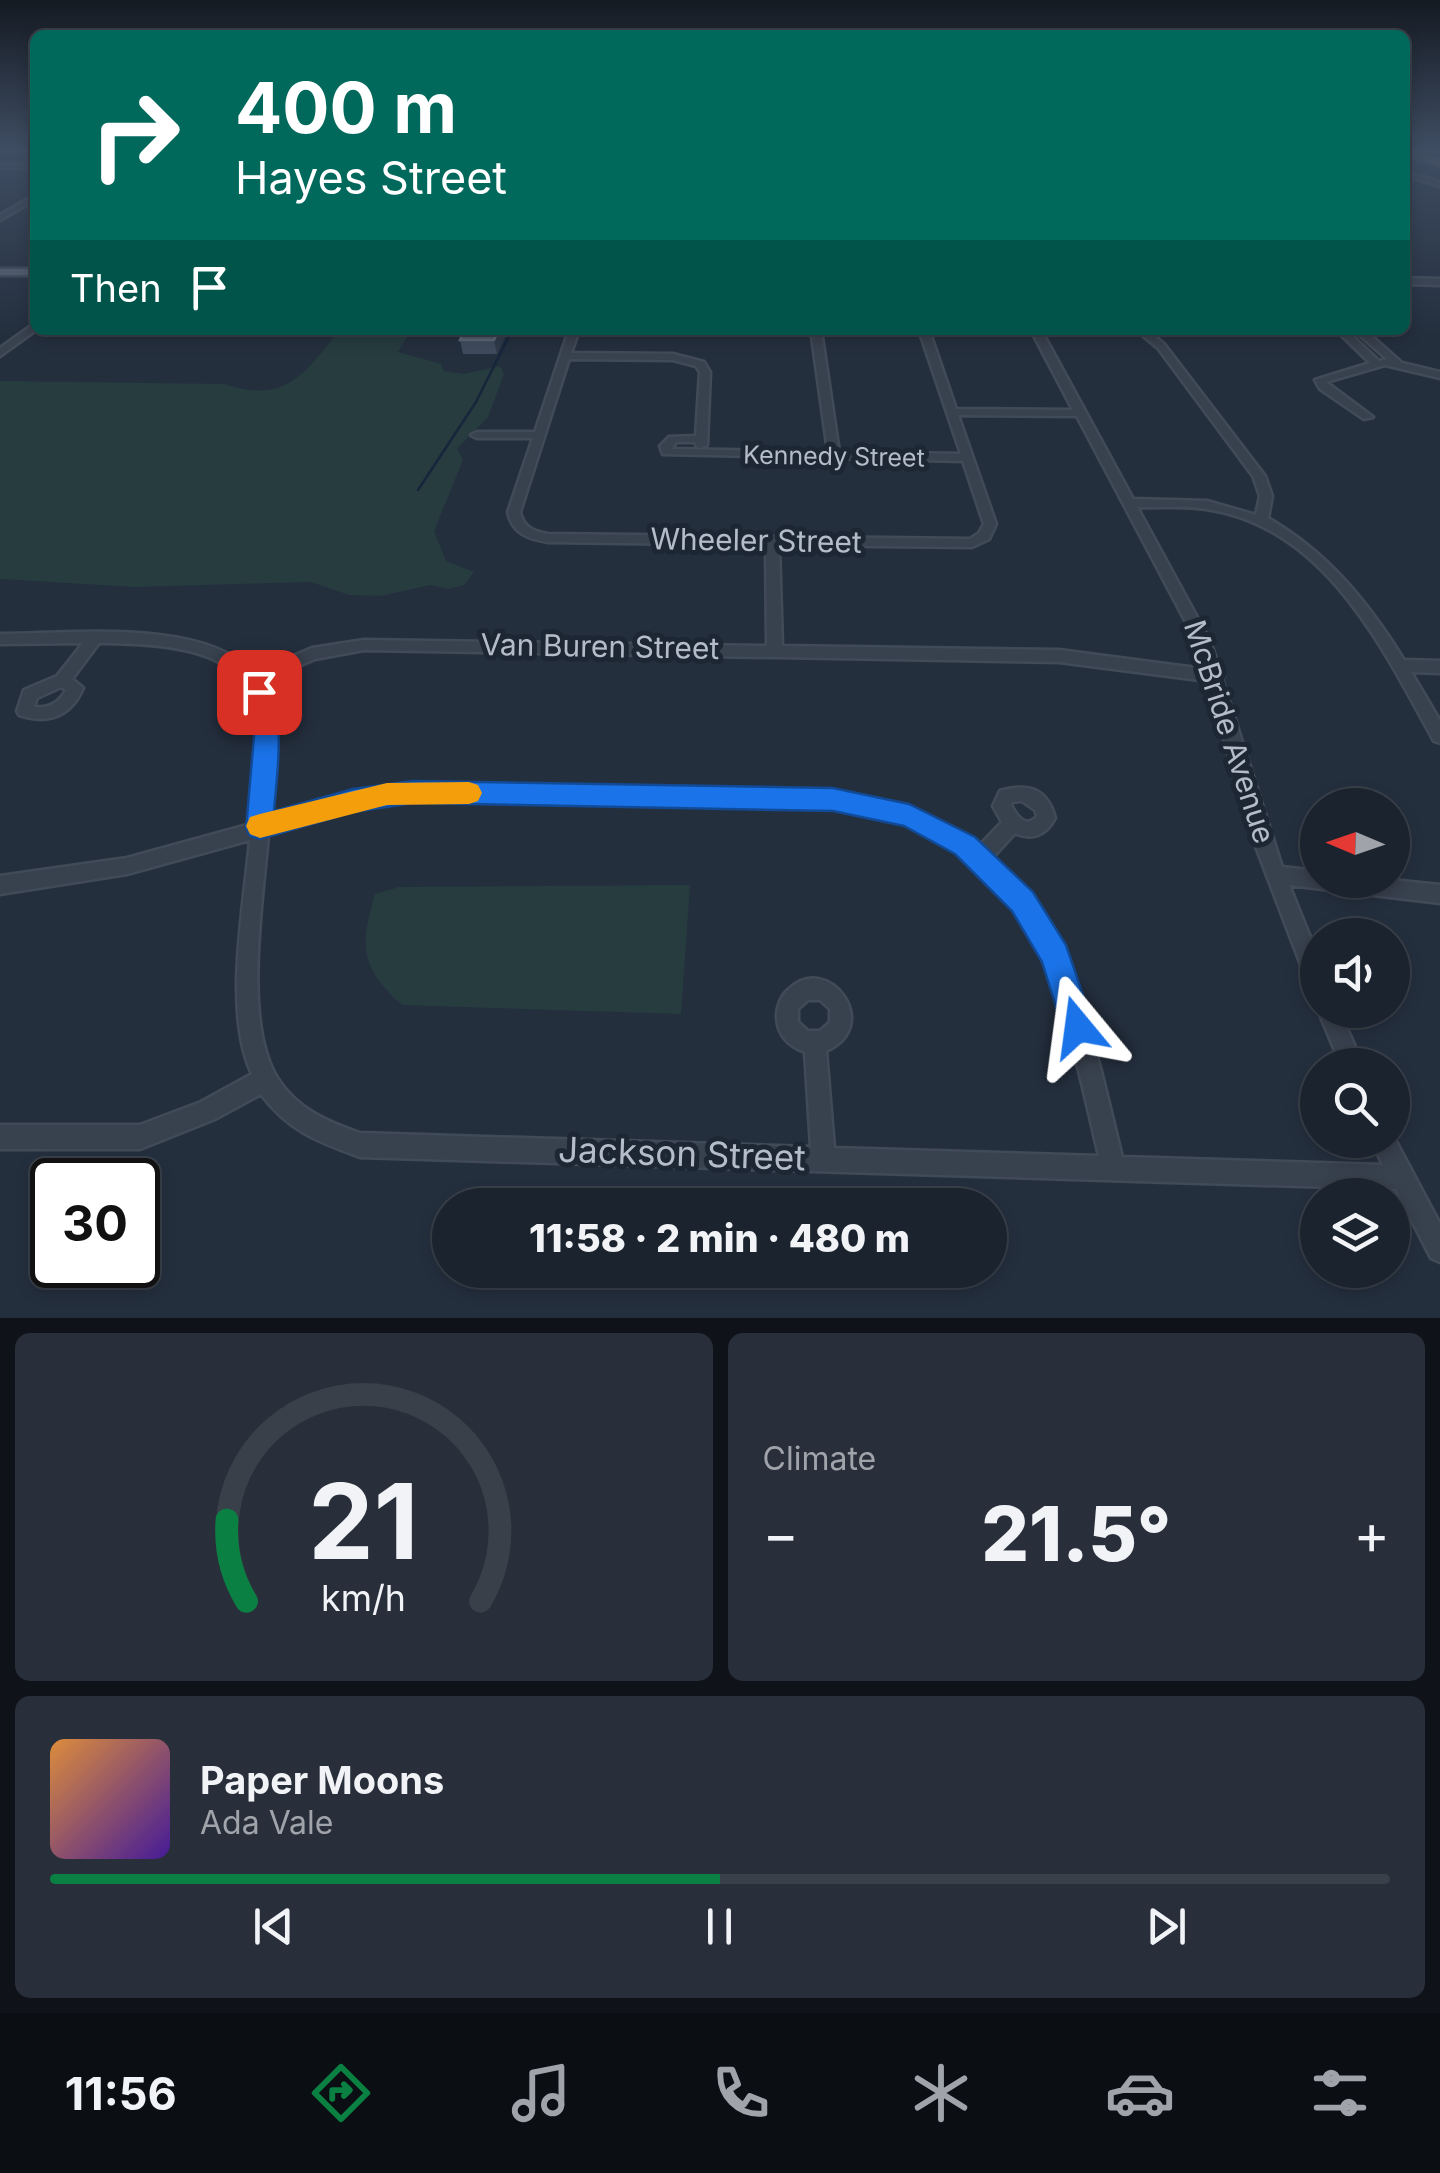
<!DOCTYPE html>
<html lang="en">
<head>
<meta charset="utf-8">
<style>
	:root { --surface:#1b232e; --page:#282f3a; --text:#f1f3f6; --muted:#a0a4aa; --line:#39404a; --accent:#0b8043 }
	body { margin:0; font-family:Inter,sans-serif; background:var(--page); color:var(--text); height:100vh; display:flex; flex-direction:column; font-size:38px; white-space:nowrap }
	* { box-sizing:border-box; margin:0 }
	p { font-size:32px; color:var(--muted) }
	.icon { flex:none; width:55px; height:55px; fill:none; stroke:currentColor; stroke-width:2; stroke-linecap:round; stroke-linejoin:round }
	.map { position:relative; height:1318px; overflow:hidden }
	.sheet { display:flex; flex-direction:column; gap:15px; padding:15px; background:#0f1319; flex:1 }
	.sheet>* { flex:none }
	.top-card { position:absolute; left:30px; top:30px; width:1380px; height:305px; border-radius:15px; box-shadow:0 5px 15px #0003,0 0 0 2px var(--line); background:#00695c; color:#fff; overflow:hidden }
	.needle { width:65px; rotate:272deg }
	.controls { position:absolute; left:1300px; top:788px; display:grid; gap:20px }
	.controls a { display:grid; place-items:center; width:110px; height:110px; border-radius:50%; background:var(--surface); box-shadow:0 5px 15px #0003,0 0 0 2px var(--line); font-size:50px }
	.speed { position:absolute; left:30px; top:1158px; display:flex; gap:20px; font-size:50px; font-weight:700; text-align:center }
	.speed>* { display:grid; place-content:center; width:130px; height:130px; border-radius:50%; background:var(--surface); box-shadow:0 5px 15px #0003,0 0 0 2px var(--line); line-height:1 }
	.speed .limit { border:5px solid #111; border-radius:15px; background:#fff; color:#111 }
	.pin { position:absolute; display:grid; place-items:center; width:85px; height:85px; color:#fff; margin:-42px; border-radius:20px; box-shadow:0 5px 15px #0006 }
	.me { position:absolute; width:110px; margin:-55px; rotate:344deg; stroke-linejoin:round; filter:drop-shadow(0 0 8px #0008) }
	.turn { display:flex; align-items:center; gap:35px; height:210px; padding:0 40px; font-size:45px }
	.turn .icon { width:130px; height:130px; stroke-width:2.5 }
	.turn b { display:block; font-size:70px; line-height:85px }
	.then { display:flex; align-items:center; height:95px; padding:0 40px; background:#0003; gap:20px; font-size:38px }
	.big { font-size:75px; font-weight:800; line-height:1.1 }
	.sheet .card { flex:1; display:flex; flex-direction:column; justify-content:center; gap:15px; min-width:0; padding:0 35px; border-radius:15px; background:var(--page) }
	.sheet .dial { align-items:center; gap:0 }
	.dial svg { height:260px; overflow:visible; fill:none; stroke:var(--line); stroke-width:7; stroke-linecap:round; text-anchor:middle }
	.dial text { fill:var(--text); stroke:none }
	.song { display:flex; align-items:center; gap:30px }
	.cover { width:120px; height:120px; border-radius:15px; background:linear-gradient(135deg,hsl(30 70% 55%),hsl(260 70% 35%)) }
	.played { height:10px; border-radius:5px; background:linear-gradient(90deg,var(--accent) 50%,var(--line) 50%) }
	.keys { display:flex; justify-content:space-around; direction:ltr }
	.heat { display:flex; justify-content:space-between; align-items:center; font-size:55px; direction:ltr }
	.sheet .tiles { flex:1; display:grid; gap:15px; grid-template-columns:1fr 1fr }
	.card:last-child { grid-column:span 2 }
	.trip { position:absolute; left:432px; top:1188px; width:575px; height:100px; border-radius:50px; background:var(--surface); box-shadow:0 5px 15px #0003,0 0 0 2px var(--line); font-weight:800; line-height:100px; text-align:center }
	.dock { display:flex; height:160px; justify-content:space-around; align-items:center; background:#0b0e12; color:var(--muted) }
	.dock .icon { width:70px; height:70px }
	.dock .active { color:var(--accent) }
	.dock b { font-size:45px; color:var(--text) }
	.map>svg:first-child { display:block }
	.green { fill:#263c3f }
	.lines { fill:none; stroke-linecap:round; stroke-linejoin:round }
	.stream { stroke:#17263c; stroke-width:2.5 }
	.minor-casing { stroke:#414a57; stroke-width:5 }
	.major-casing { stroke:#414a57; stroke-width:5 }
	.highway-casing { stroke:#434c59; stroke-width:6 }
	.minor { fill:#38414e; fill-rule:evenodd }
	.major { fill:#56606e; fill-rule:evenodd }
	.highway { fill:#746855; fill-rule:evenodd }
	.wall { fill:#3f4b5c }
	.shaded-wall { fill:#2f3b4b }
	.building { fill:#4b5868; stroke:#5c6777; stroke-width:2.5 }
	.route { fill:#1a73e8; stroke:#114b97; stroke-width:2.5 }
	.slow { fill:#f59e0b }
	.labels { text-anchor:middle; stroke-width:10; stroke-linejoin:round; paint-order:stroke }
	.far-street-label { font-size:25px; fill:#b4bcc9; stroke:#1d2633 }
	.street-label { font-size:30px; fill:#b4bcc9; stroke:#1d2633 }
	.near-street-label { font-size:35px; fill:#b4bcc9; stroke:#1d2633 }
</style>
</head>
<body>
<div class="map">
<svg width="1440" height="1318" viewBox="0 0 1440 1318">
	<rect width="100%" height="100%" fill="#242f3e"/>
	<!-- green -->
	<g class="green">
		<path d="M339 330H411L398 352 441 364 444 371 464 374 500 366 504 374 488 417 457 449 463 460 434 531 446 561 474 572 464 585 448 589 430 585 381 596 349 595 311 582 134 587 0 579V381L225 384C286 405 305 373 339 330Z"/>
		<path d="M690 885 681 1014 402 1005C361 969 359 946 375 894L399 887Z"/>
	</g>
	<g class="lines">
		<!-- stream -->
		<path class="stream" d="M418 490 476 402 512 330"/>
		<!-- minor casing -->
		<g class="minor-casing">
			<g id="minor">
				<rect x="0" y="164" width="35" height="4"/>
				<path d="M1405 171 1440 182V186L1405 175Z"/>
				<path d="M35 195V200L0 220V215Z"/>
				<path d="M1405 278 1440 279V285L1405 284Z"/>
				<path d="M35 323 36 330 0 356V348Z"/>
				<path d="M569 330H579L571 353 673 354 704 362 710 372 707 445 701 448 697 447 695 442H676L672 449 828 452 811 330H821L839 452 961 454 919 330H929L956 409 1073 410 1031 330H1041L1133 499 1207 501 1256 515 1260 496 1253 476 1158 348 1136 330H1147L1164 344 1265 476 1272 496 1268 518C1328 553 1368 602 1404 660L1440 661V673L1411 672 1440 721V743L1434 741C1383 648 1325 526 1206 509 1184 505 1160 508 1137 507L1210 641 1220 671 1224 676 1222 679 1282 867 1318 871V880H1392L1440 885V903L1289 885 1318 957V994L1311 991 1255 844 1207 681 1059 662 364 650 315 659 261 682C282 725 273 773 270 819L387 787 833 793 911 809 967 836 979 846 1002 822 993 806 1000 791C1028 783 1047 788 1055 818 1046 835 1032 841 1015 833L993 857C1074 927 1097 1057 1122 1157L1383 1165 1371 1140H1392V1134L1440 1224V1262L1431 1258 1396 1189 360 1157C319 1142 288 1131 261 1094L215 1119 140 1149H0V1125H140L201 1102 252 1074C223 1012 244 908 250 840L127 874 0 894V876L127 858 251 824C255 788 262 749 257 713 246 644 154 644 99 643L72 679 83 688C71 716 48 725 19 715L17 711 24 690 57 676 83 643 0 644V634C69 634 204 618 254 673L312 648 364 640 767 646 766 545 548 542C528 539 512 533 508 512L533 438H477L471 435 477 432H535ZM569 359 673 360 696 366 700 372 696 436 669 437 660 446 663 454 963 461 984 524 979 533 970 539 548 534C534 532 523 527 520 512ZM958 415 1077 416 1196 641 1204 669 1059 650 782 646 779 545 972 547 989 539 996 524ZM61 687 66 690C59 703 49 709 34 707L37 698ZM387 801 833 807C855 812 879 814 901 821 911 824 920 830 929 834 1048 893 1071 1039 1099 1156L834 1148 826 1051C884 1026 828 950 788 990 781 996 776 1009 777 1018 778 1036 789 1046 805 1052L811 1147 360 1133C328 1122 297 1109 278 1079 242 1024 263 899 268 835ZM1022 801 1035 810 1037 816C1026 830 1016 815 1011 805L1012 802ZM808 1000H820L830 1009V1022L820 1031H808L798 1022V1009Z"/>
				<path d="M1336 330H1346L1379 361 1387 359 1354 330H1365L1402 363 1440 372V378L1385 365 1326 382 1373 417 1364 419 1320 389 1315 380 1370 363Z"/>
				<path d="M1318 1010H1339L1363 1065H1341Z"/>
			</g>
		</g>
		<!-- major casing -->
		<g class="major-casing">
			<g id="major">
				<rect x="1405" y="149" width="35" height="4"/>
				<rect x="0" y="269" width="35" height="6"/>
			</g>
		</g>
		<!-- highway casing -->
		<g class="highway-casing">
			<path id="highway" d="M1405 149 1440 160V166L1405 154Z"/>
		</g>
		<!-- minor -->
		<use href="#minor" class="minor"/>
		<!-- major -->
		<use href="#major" class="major"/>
		<!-- highway -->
		<use href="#highway" class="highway"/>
	</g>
	<!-- wall -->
	<path class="wall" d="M508 330 497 354H463L460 340Z"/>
	<!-- shaded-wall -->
	<path class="shaded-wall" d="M499 330H508L497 354 494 340Z"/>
	<!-- building -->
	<path class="building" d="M465 330H499L494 340H460Z"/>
	<!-- sky -->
	<linearGradient id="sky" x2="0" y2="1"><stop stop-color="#141a22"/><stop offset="0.45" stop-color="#3f4d63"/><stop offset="1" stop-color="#3f4d63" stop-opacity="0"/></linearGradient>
	<rect width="1440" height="333" fill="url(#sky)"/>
	<!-- route -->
	<path class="route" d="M259 683C290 692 276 784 274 811L353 789 413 781 833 788 909 804 975 837 1033 892 1066 945 1094 1027 1089 1039 1078 1043 1066 1039 1042 962 1012 911 955 854 904 826 833 811 413 803 353 812 260 839 250 836 246 828 255 725 247 692Z"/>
	<!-- slow -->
	<path class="slow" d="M469 782 478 785 482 793 478 801 469 804 387 805 260 838 250 834 246 826 250 817 260 814 387 783Z"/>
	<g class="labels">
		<!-- far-street labels -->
		<g class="far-street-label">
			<text transform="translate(834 456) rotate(1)" y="9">Kennedy Street</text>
		</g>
		<!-- street labels -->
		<g class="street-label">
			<text transform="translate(756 541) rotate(1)" y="10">Wheeler Street</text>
			<text transform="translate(600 647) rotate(1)" y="10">Van Buren Street</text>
			<text transform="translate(1229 732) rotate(72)" y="10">McBride Avenue</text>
		</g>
		<!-- near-street labels -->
		<g class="near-street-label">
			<text transform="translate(682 1154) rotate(2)" y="12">Jackson Street</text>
		</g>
	</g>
</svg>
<div class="controls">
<a><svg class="needle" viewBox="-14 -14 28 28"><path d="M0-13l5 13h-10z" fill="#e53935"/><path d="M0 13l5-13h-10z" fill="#a0a4aa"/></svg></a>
<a><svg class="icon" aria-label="sound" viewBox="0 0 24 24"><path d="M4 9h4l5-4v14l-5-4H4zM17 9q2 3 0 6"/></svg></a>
<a><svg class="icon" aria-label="search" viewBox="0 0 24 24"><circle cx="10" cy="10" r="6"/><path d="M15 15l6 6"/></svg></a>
<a><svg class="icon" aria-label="layers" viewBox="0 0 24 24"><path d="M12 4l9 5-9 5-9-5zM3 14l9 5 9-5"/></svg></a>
</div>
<div class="speed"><div class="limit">30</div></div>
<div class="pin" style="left:259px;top:692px;background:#d93025"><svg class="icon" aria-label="arrive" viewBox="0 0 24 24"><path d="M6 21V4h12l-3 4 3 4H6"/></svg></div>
<svg class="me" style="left:1078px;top:1027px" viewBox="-20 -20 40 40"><path d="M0-17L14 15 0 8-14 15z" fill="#1a73e8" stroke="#fff" stroke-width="4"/></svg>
<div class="trip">11:58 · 2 min · 480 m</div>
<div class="top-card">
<div class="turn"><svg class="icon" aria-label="right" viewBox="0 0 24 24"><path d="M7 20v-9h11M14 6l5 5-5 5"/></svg><div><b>400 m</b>Hayes Street</div></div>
<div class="then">Then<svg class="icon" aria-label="arrive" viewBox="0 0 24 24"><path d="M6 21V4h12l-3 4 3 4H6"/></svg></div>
</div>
</div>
<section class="sheet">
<div class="tiles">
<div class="card dial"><svg viewBox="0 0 100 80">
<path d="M14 69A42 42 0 1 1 86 69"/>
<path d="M14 69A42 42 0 0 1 8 44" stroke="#0b8043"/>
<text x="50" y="56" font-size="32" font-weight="700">21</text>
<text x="50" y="72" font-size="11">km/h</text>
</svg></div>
<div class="card"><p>Climate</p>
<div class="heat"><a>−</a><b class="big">21.5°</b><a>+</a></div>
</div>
<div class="card">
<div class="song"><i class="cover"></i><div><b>Paper Moons</b><p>Ada Vale</p></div></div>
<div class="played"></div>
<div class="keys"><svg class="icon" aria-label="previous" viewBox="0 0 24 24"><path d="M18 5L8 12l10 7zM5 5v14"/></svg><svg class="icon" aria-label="pause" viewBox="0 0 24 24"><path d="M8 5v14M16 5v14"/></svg><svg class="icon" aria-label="next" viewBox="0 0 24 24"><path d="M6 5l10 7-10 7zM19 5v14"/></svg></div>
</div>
</div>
</section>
<nav class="dock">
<b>11:56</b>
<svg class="icon active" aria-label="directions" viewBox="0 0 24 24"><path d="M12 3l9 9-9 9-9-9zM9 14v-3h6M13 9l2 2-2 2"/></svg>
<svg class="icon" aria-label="music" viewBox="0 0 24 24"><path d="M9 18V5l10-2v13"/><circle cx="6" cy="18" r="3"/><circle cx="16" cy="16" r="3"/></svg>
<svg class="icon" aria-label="phone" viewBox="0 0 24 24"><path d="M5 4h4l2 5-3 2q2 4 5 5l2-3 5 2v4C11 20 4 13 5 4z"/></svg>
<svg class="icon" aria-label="climate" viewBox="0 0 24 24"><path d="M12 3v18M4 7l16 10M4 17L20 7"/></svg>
<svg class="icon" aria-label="car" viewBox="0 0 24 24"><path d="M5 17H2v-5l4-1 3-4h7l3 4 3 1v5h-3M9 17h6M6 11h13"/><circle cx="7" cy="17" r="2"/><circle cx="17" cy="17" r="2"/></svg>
<svg class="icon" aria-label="filters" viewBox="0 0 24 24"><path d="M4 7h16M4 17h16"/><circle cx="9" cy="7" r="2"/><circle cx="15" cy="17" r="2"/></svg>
</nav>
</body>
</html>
